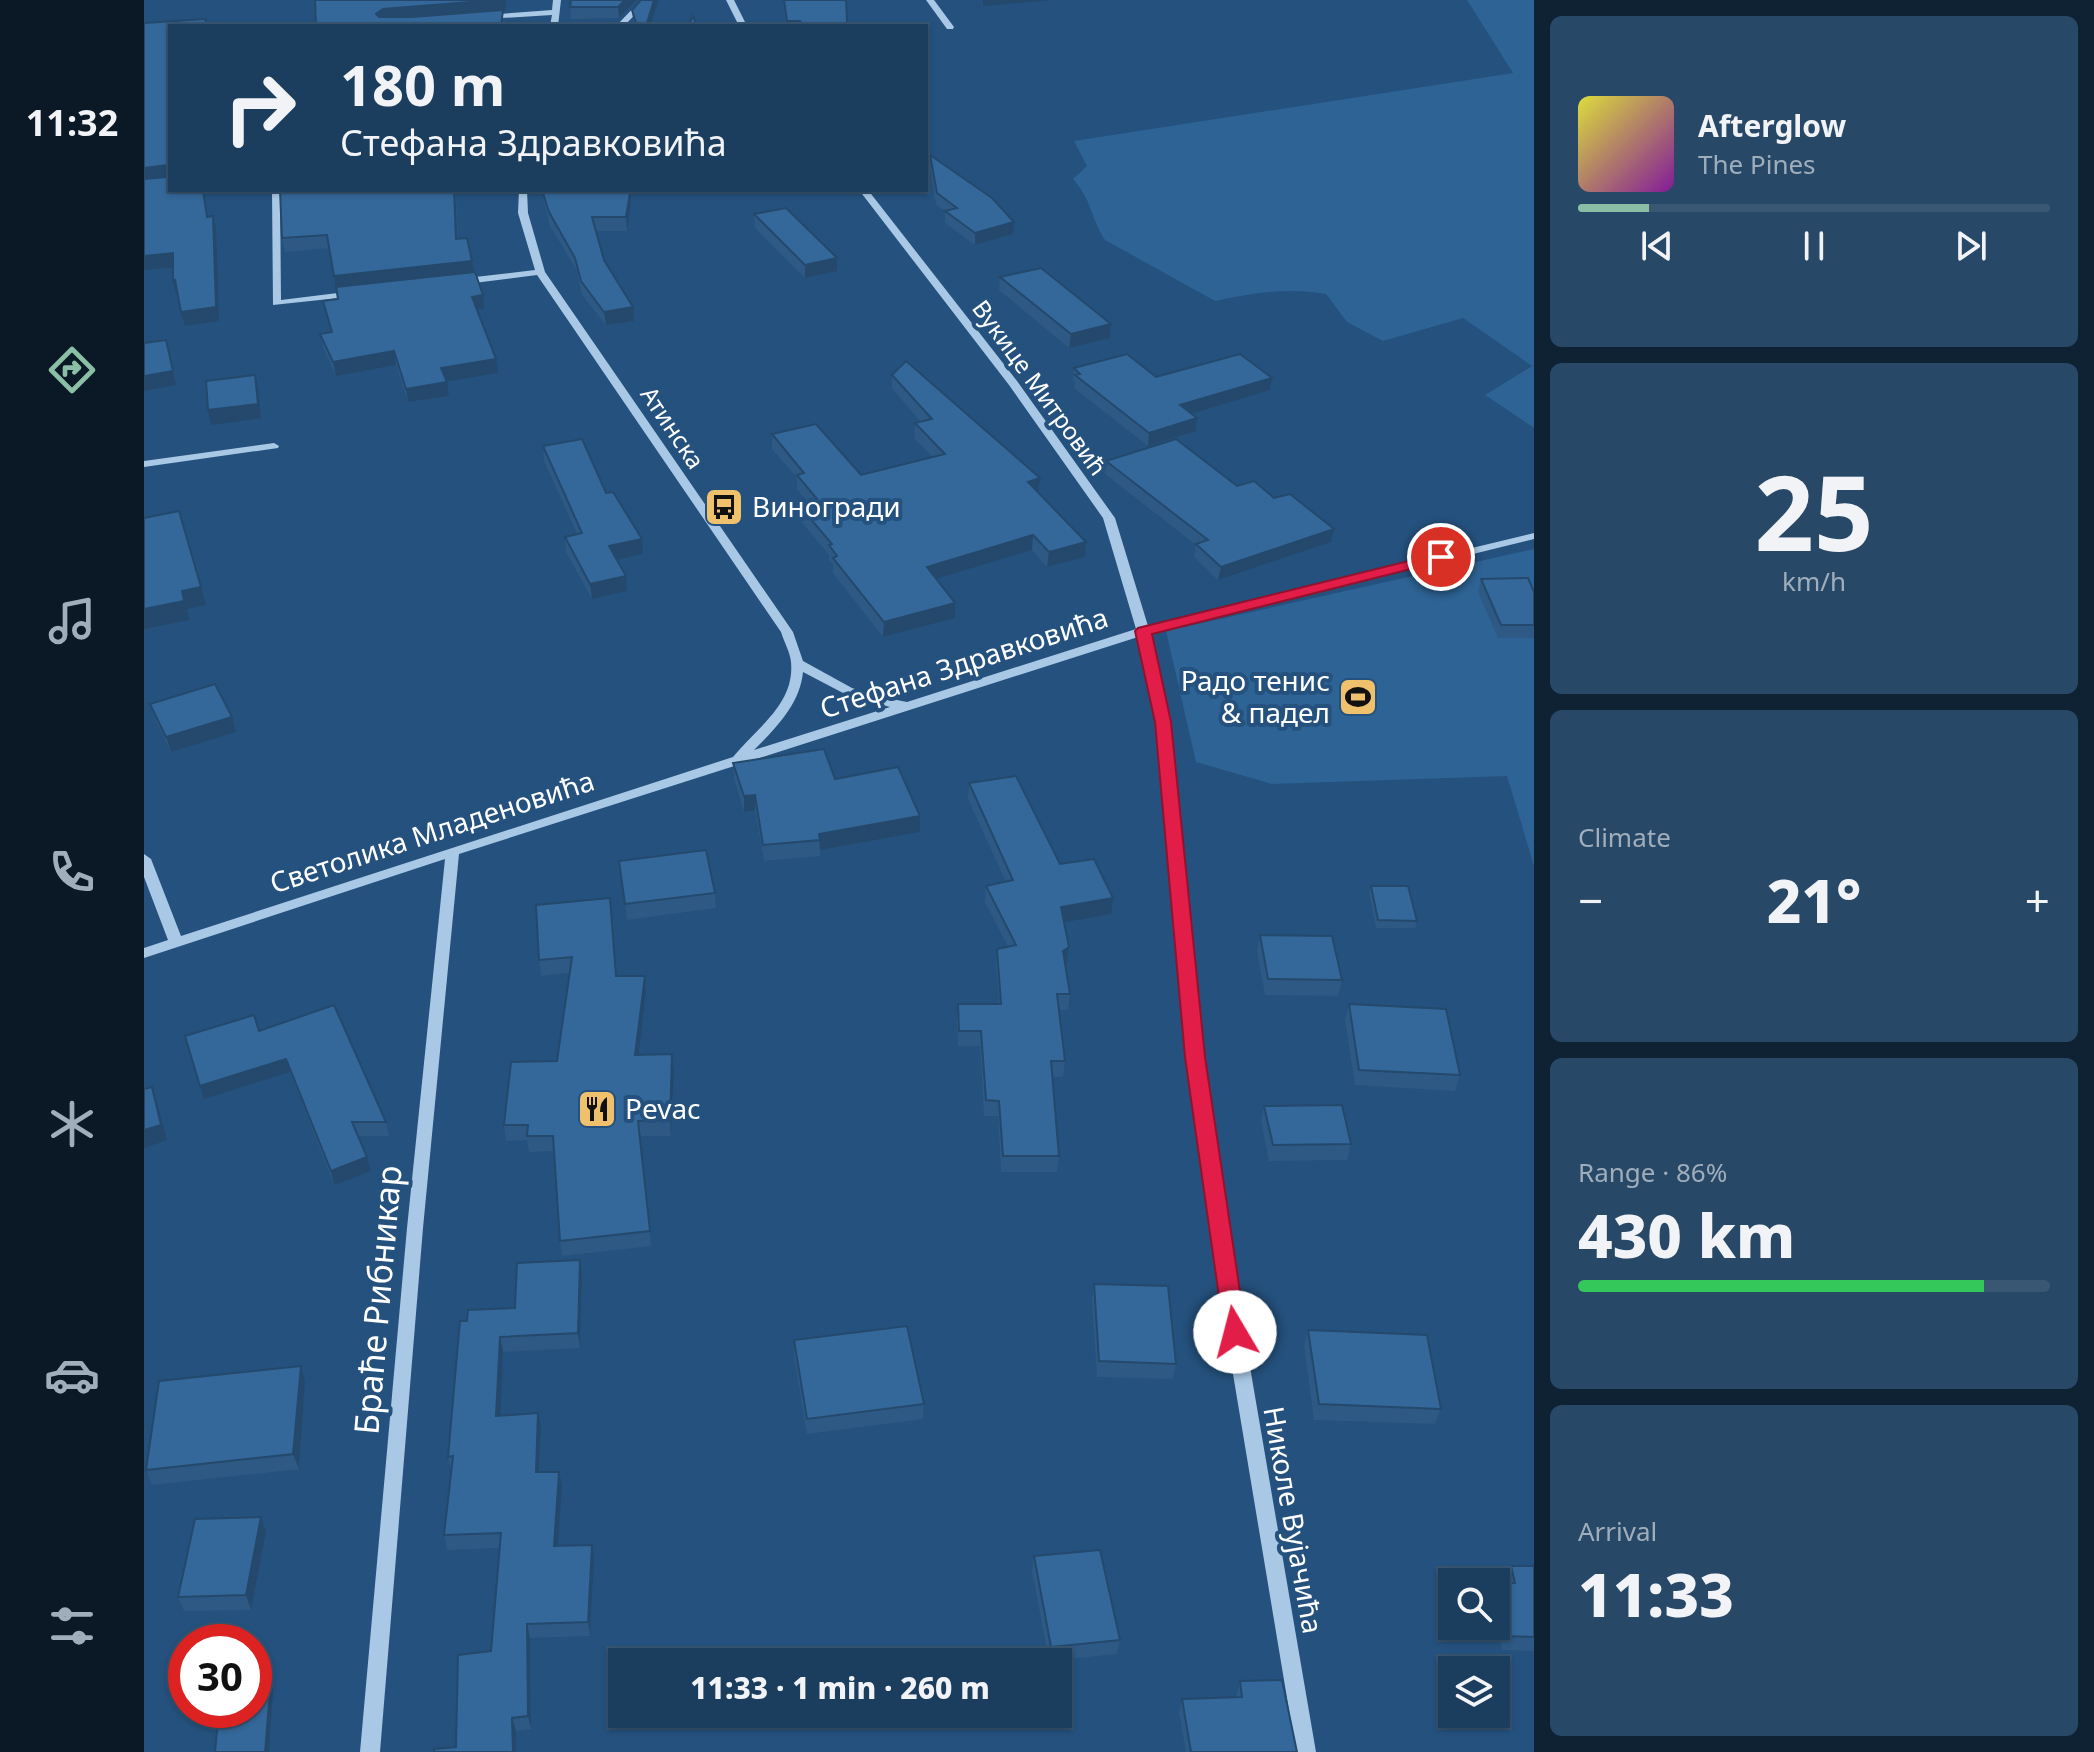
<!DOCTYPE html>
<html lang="en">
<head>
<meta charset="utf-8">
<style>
	:root { --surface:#1b3d5e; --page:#284867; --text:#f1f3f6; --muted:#a0aebc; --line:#395673; --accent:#8abfa5 }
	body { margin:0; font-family:"Noto Sans",sans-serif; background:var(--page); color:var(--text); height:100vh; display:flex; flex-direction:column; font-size:30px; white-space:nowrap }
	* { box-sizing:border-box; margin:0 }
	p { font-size:26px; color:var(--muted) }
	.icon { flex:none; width:44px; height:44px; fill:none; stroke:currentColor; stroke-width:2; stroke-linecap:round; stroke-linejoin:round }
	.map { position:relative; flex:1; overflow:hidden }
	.details { display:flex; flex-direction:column; gap:16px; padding:16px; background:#0f2234; width:560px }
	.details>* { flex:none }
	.hud { position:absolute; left:24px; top:24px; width:760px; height:168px; border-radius:0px; box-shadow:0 2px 6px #0004,0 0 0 2px var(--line); background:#1b3d5e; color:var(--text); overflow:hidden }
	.fabs { position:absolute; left:1294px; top:1568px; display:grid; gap:16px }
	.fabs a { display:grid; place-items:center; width:72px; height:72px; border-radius:0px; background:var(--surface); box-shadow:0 2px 6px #0004,0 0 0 2px var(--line); font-size:40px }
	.speed { position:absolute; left:24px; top:1624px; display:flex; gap:16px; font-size:40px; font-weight:700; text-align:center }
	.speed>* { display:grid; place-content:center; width:104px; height:104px; border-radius:50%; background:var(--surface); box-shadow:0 2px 6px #0004,0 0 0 2px var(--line); line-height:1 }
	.speed .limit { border:12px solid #d22; background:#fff; color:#111 }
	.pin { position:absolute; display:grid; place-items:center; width:68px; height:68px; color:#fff; margin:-34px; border:4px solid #fff; border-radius:50%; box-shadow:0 2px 8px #0007 }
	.me { position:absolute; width:88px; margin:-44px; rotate:352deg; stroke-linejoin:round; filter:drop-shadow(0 0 6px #0008) }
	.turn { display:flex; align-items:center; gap:28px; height:168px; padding:0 40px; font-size:36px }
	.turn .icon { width:104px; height:104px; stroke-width:2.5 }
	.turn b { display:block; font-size:56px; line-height:68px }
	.big { font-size:60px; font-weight:800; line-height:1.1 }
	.details .tile { flex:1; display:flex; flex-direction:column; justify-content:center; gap:12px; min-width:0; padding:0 28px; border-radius:12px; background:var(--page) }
	.details .dial { align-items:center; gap:0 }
	.dial b { font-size:104px; line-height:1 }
	.song { display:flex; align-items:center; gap:24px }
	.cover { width:96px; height:96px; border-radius:12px; background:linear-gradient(135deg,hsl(60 70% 55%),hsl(290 70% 35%)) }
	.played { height:8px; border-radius:4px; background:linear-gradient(90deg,var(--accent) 15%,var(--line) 15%) }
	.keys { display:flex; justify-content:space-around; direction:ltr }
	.heat { display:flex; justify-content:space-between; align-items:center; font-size:44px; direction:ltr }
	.charge { height:12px; border-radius:6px; background:linear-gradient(90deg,#34c759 86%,var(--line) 0) }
	.trip { position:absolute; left:464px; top:1648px; width:464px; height:80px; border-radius:0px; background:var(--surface); box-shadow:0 2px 6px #0004,0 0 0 2px var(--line); font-weight:800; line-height:80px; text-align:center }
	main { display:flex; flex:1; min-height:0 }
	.dock { display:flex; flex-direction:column; width:144px; justify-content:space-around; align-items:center; background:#0b1826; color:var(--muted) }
	.dock .icon { width:56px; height:56px }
	.dock .active { color:var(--accent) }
	.dock b { font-size:36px; color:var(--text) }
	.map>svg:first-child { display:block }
	.green { fill:#2e6395 }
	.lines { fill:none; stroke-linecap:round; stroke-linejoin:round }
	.minor { fill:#a8c8e5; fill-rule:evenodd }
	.wall { fill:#2d5984 }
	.shaded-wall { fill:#24496c }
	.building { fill:#34689a; stroke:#24496c; stroke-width:2 }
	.route { fill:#e11d48; stroke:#92132f; stroke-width:2 }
	.labels { text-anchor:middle; stroke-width:8; stroke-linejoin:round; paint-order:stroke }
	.far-street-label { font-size:24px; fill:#fff; stroke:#24517d }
	.poi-label { font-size:28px; fill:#fff; stroke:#24517d; text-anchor:start }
	.street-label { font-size:28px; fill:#fff; stroke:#24517d }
	.near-street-label { font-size:34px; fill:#fff; stroke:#24517d }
</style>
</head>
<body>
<main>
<nav class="dock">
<b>11:32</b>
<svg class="icon active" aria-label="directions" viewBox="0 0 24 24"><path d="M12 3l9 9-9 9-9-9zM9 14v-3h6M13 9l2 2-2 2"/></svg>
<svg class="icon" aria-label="music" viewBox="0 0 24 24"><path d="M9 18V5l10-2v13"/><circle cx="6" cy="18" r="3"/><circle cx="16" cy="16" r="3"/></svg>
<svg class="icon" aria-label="phone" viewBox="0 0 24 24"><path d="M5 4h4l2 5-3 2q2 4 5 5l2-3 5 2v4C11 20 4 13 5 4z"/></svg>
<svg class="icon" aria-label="climate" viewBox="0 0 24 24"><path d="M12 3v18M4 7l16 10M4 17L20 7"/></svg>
<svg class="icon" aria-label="car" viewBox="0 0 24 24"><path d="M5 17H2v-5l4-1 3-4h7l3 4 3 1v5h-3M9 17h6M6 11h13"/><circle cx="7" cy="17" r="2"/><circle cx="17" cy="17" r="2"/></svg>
<svg class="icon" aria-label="filters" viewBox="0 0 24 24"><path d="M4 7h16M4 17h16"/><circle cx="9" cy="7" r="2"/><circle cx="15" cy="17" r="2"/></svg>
</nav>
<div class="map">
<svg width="1390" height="1752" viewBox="0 0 1390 1752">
	<rect width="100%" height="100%" fill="#24517d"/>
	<!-- green -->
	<g class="green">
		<path d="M1323 0H1390V428L1341 395 1388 366 1319 318 1239 341 1203 322 1182 294C1145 287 1108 293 1071 301L961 240C946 217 949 202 929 179L943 166 930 141 1369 73Z"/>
		<path d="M1390 549V866L1363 776 1128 784 1052 762 1022 631Z"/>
	</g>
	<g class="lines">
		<!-- minor -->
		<g class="minor">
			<path d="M409 0H417L414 26H406L408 15 341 19 337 17 341 15 408 10Z"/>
			<path d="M497 0H505L480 26H472Z"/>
			<path d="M582 0H590L603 26H595Z"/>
			<path d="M782 0H790L810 27 809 29H803Z"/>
			<path d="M128 190H136L137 300 210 291 213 292V296L129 305Z"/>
			<path d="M375 190H383L384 213 401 272 649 632 659 661 708 688 733 696 763 702 992 629 959 518 865 385 715 190H724L873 381 971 518 1004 626 1390 533V539L1006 633 1025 722 1059 1057 1100 1332 1172 1752H1152L1082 1332 1043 1057 1013 722 994 637 315 854 279 1228 236 1752H216L263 1228 301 859 0 958V948L24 940 0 877V854L7 859 37 936 589 757C612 728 651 705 647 662 646 652 640 642 637 632L393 275 314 285 309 282 314 279 391 270 374 213ZM659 672 699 693 746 707 610 750C632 728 656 704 659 672Z"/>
			<path d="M130 443 135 446 134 448 0 467V461Z"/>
		</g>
	</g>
	<!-- wall -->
	<g class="wall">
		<path d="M427 0H493L475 18 427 19 426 7Z"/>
		<path d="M497 0H515L506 26H490L488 10Z"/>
		<path d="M639 0H702L703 21 708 26H642Z"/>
		<path d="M786 155 869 234 831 245 801 223V211L792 205 786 167Z"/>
		<path d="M136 190H343V192L312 193 314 239 329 272 340 309 333 310 354 373 302 381 305 396 264 402 252 365 192 376 179 347 176 334 187 332 179 301 194 299 185 248 141 252 138 238Z"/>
		<path d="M397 190H485L487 206 483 231H452L460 260 489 307 490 321 462 325 438 295 433 271 406 226Z"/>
		<path d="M610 214 693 271 661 278 611 228Z"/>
		<path d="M856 277 966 338 925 348 855 290Z"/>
		<path d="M930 368 1126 390 1047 414 1053 418 1052 431 1004 446 930 388 931 382 929 381Z"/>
		<path d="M748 375 894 493 942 542 941 557 903 567 888 550 792 579 811 603V618L739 637 689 573V564L685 560V555L655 519 654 504 663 502 653 489V478L628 449V434L717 475 789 457 770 438 771 423 777 422 748 389Z"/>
		<path d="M399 446 462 493 499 554 473 560 482 576 483 591 448 599 422 552 421 537 433 534 400 461Z"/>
		<path d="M962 461 1093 486 1130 498 1187 542 1074 580 1050 557 1052 545 961 474Z"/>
		<path d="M1337 579 1390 592V638H1354L1334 592Z"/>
		<path d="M6 704 92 732 27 752 11 719Z"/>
		<path d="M589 763 691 779 776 816V832L676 850V856L620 861 611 810 600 812 590 778Z"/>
		<path d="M825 783 916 864 967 914 920 922 925 947 923 963 921 964 926 994 924 1010H915L921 1061 919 1077H908L915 1156 913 1172H857L854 1116H840L836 1046H814L813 1020 814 1004H855L852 965 853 949 864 947 841 902 842 886 862 882 824 799Z"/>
		<path d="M475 861 571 893 572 908 483 920Z"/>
		<path d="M1227 886 1273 921 1271 928H1232L1225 893Z"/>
		<path d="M392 905 472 976H501L502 992 495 1055 528 1054 530 1070 527 1136H496L507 1246 418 1256 416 1241 410 1151 385 1152 383 1140 362 1141 360 1125 413 1061 425 973 397 976 395 960Z"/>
		<path d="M1116 935 1198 980 1194 996 1121 995 1113 951Z"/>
		<path d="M1205 1004 1316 1075 1311 1091 1211 1085 1201 1020Z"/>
		<path d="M115 1031 242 1122 245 1136H214L223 1157 227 1171 190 1185 146 1072 60 1099Z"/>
		<path d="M1120 1106 1207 1144 1203 1160 1125 1161 1117 1121Z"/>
		<path d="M438 1275 436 1348 359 1352 356 1415 397 1427 395 1472 418 1486 414 1546 448 1545 450 1559 446 1636 386 1638 387 1729 372 1731 312 1747 347 1651 356 1548 303 1550 300 1535 307 1470 304 1457 323 1321 371 1308Z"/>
		<path d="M950 1284 1032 1364 1029 1379 953 1377 948 1299Z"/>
		<path d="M1164 1330 1297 1409 1291 1424 1170 1420 1160 1345Z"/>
		<path d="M650 1340 780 1404 779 1419 663 1434 650 1356Z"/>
		<path d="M161 1381 155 1469 8 1485 2 1470Z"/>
		<path d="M117 1517 122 1532 107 1610 40 1611 34 1597Z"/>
		<path d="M890 1556 976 1640 973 1654 905 1661 888 1571Z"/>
		<path d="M1367 1566H1390V1651L1358 1650 1352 1625V1583H1361L1360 1580Z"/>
		<path d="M1096 1681 1153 1752H1042L1035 1713 1038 1699 1092 1697Z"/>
	</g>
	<!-- shaded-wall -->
	<g class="shaded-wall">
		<path d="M351 0H362L361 11H359V26L234 25 232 14 239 9Z"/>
		<path d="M481 0H493L475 18 474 7Z"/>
		<path d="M510 0H515L506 26H502Z"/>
		<path d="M839 0H908L839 6Z"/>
		<path d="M23 165 26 178 0 181V168Z"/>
		<path d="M310 190H311L314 253 312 239Z"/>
		<path d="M486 193 487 206 483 231 482 217Z"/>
		<path d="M69 216 72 229 75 321 41 326 37 312Z"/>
		<path d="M870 222 869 234 831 245V233Z"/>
		<path d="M29 253 32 267 0 270V256Z"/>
		<path d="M693 258V271L661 278V265Z"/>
		<path d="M328 261 330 274 192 290 190 276Z"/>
		<path d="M31 280 35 294H32L29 281Z"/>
		<path d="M339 295 340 309 329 310 328 297Z"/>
		<path d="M489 307 490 321 462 325 460 312Z"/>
		<path d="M967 324 966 338 925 348 927 334Z"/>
		<path d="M250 351 252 365 192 376 189 362Z"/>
		<path d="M25 354 32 385 0 391V376Z"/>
		<path d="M352 359 354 373 299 382 297 368Z"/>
		<path d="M111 375 114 389 117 418 67 425 64 410Z"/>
		<path d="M1128 378 1126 390 1034 418 1036 405Z"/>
		<path d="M303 382 305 396 264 402 262 389Z"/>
		<path d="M1053 418 1052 431 1004 446 1005 433Z"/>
		<path d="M896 478 894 493 884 482Z"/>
		<path d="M1190 529 1187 542 1074 580 1077 567Z"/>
		<path d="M889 535 888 550 782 582 783 567Z"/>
		<path d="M498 539 499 554 467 561 465 546Z"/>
		<path d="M942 542 941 557 903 567 905 552Z"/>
		<path d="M482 576 483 591 448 599 446 584Z"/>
		<path d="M57 587 62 605 43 609 45 620 0 629V609L38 591Z"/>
		<path d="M811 603V618L739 637 740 622Z"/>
		<path d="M88 717 92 732 27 752 22 737Z"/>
		<path d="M611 795V810L600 812V796Z"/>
		<path d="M776 816V832L676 850 675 834Z"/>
		<path d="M969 898 967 914 916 923 917 907Z"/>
		<path d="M925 947 923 963 918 967 919 951Z"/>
		<path d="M501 976 502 992 493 1070 491 1055Z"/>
		<path d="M528 1054 530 1070 527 1136 526 1120Z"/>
		<path d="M142 1059 146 1072 60 1099 56 1086Z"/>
		<path d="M8 1087 13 1103 23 1140 0 1148V1130Z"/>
		<path d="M223 1157 227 1171 190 1185 187 1171Z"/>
		<path d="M436 1260 438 1275 436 1348 434 1333Z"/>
		<path d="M356 1337 359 1352 356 1430 352 1416Z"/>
		<path d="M157 1366 161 1381 155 1469 149 1454Z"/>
		<path d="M394 1413 397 1427 394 1487 392 1472Z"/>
		<path d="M415 1472 418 1486 413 1561 410 1546Z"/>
		<path d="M117 1517 122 1532 107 1610 102 1595Z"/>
		<path d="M448 1545 450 1559 446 1636 444 1622Z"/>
		<path d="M383 1624 386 1638 387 1729 384 1716Z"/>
		<path d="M128 1666 130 1673 125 1752H121Z"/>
		<path d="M368 1718 372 1731V1752H369Z"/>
	</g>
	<!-- building -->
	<g class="building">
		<path d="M171 0H351L239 9 232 14 235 17H268L359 10 357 26H172Z"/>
		<path d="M427 0H481L474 7H426Z"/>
		<path d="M497 0H510L502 26H493L488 10Z"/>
		<path d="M640 0H702L703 21 708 26H660L656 21H643Z"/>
		<path d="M549 16 553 26H544Z"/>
		<path d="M62 19 61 26H26V174L23 165 0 168V23Z"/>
		<path d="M786 155 848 198 870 222 831 233 801 211 813 208 793 193Z"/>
		<path d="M26 174V190H59L63 217 69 216 72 307 37 312 31 280 29 281V253L0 256V179L23 177Z"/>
		<path d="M136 190H310L312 239 323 238 328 261 190 276 183 235 138 238Z"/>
		<path d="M398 190H485L486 193 482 217H448L460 260 489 307 460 312 437 281 431 258 405 212Z"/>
		<path d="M642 208 693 258 661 265 610 214Z"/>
		<path d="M897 268 967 324 927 334 856 277Z"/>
		<path d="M331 272 339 295 328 297 352 359 297 368 303 382 262 389 250 351 189 362 176 334 188 332 179 301 194 299 192 287Z"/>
		<path d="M22 340 29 371 0 376V343Z"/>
		<path d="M983 354 1012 377 1096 354 1128 378 1036 405 1053 418 1005 433 931 375 936 374 930 368Z"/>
		<path d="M762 361 896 478 884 482 942 542 905 552 889 535 783 567 811 603 740 622 689 558 693 556 685 545 688 544 654 504 673 499 653 475 660 473 628 434 672 424 717 475 801 454 771 423 788 419 748 375Z"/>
		<path d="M111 375 114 404 64 410 62 381Z"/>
		<path d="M438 439 462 493 469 492 498 539 465 546 482 576 446 584 421 537 438 533 399 446Z"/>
		<path d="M1032 439 1093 486 1110 481 1130 498 1146 494 1190 529 1077 567 1052 544 1064 540 962 461Z"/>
		<path d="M35 511 57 587 38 591 40 601 0 609V518Z"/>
		<path d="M1384 578 1390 592V625H1357L1337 579Z"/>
		<path d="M71 684 88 717 22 737 6 704Z"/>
		<path d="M680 749 691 779 754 767 776 816 675 834 676 840 619 845 611 795 600 796 589 763Z"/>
		<path d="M872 776 916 864 950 859 969 898 917 907 925 947 919 951 926 994H913L921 1061H907L915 1156H859L855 1101 842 1100 837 1031H815L814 1004H857L853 949 872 945 842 886 869 880 825 783Z"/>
		<path d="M562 850 571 893 481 904 475 861Z"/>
		<path d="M1227 886H1264L1273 921 1234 920Z"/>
		<path d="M466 898 472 976H501L491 1055 528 1054 526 1120 494 1121 506 1231 416 1241 409 1136H383L384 1125H360L367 1062 413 1061 428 957 395 960 392 905Z"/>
		<path d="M1116 935 1188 936 1198 980 1124 979Z"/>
		<path d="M1205 1004 1302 1009 1316 1075 1215 1070Z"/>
		<path d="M190 1005 242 1122H208L223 1157 187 1171 142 1059 56 1086 41 1036 110 1015 115 1031Z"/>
		<path d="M8 1087 17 1125 0 1130V1089Z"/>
		<path d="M1198 1105 1207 1144 1129 1145 1120 1106Z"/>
		<path d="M436 1260 434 1333 356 1337 352 1416 394 1413 392 1472H415L410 1546 448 1545 444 1622 383 1624 384 1716 368 1718 369 1752H290V1749L312 1747 314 1655 347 1651 357 1533 300 1535 309 1456 304 1457 316 1321H323L324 1310 371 1308 373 1263Z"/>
		<path d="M950 1284 1024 1286 1032 1364 955 1361Z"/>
		<path d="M763 1326 780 1404 663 1419 650 1340Z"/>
		<path d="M1164 1330 1283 1335 1297 1409 1175 1404Z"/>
		<path d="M157 1366 149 1454 2 1470 15 1381Z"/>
		<path d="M117 1517 102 1595 34 1597 51 1519Z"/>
		<path d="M956 1550 976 1640 907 1647 890 1556Z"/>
		<path d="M1367 1566H1390V1637L1365 1636 1352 1583H1371Z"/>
		<path d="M128 1666 121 1752H71L75 1710H110V1668Z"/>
		<path d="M1138 1680 1153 1752H1047L1038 1699 1098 1697 1096 1681Z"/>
	</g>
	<!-- route -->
	<path class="route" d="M1297 553 1303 554V560L1008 634 1027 722 1061 1057 1102 1332 1099 1338 1091 1341 1083 1338 1080 1332 1041 1057 1011 722 991 631 994 628Z"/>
	<!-- icons -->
	<defs>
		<g id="bus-square" transform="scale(2)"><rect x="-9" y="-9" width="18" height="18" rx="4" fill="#f0c16c" stroke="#24517d"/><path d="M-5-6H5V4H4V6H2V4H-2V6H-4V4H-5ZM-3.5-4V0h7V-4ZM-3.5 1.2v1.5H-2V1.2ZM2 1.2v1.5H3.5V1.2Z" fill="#111"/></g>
		<g id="stadium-square" transform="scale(2)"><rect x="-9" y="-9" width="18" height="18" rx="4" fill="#f0c16c" stroke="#24517d"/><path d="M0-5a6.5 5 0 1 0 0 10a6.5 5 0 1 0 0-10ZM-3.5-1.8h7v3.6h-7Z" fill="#111"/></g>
		<g id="restaurant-square" transform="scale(2)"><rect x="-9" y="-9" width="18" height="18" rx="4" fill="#f0c16c" stroke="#24517d"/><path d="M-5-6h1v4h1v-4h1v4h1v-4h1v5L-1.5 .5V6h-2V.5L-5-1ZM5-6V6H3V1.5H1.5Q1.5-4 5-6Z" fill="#111"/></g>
	</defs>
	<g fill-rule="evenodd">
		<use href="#bus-square" x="580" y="507"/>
		<use href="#stadium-square" x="1214" y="697"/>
		<use href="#restaurant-square" x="453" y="1109"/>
	</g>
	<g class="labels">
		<!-- far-street labels -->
		<g class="far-street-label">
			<text transform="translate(895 388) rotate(54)" y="8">Вукице Митровић</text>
			<text transform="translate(528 428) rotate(56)" y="8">Атинска</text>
		</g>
		<!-- poi labels -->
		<g class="poi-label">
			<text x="608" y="517">Виногради</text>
			<text x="1186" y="691" text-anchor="end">Радо тенис<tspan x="1186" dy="32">&amp; падел</tspan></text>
			<text x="481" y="1119">Pevac</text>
		</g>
		<!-- street labels -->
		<g class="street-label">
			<text transform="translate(820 663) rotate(-18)" y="10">Стефана Здравковића</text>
			<text transform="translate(288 832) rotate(-18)" y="10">Светолика Младеновића</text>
			<text transform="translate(1149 1520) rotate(80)" y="10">Николе Вујачића</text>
		</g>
		<!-- near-street labels -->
		<g class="near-street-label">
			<text transform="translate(234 1300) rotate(-85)" y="12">Браће Рибникар</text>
		</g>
	</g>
</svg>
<div class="fabs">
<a><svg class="icon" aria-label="search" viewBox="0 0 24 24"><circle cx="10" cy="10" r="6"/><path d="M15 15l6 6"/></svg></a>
<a><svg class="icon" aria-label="layers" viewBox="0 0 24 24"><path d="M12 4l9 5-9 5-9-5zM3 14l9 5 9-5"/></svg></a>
</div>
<div class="speed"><div class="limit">30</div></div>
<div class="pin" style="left:1297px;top:557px;background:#d93025"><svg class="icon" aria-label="arrive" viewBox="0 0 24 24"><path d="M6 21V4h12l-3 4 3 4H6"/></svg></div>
<svg class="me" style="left:1091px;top:1332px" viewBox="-20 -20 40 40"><circle r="19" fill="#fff"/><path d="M0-13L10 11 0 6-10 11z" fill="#e11d48"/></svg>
<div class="trip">11:33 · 1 min · 260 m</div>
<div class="hud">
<div class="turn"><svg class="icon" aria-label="right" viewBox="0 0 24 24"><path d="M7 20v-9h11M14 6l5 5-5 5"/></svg><div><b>180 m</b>Стефана Здравковића</div></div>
</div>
</div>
<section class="details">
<div class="tile">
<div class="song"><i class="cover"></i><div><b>Afterglow</b><p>The Pines</p></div></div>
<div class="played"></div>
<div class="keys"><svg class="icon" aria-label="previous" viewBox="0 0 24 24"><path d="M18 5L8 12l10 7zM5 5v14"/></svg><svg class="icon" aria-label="pause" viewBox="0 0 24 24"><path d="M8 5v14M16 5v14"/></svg><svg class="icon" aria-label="next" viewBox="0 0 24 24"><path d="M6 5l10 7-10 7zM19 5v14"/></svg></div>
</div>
<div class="tile dial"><b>25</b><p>km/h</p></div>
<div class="tile"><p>Climate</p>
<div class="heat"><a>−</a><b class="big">21°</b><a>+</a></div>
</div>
<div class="tile"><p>Range · 86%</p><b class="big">430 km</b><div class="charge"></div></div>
<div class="tile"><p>Arrival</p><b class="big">11:33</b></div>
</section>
</main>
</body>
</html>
